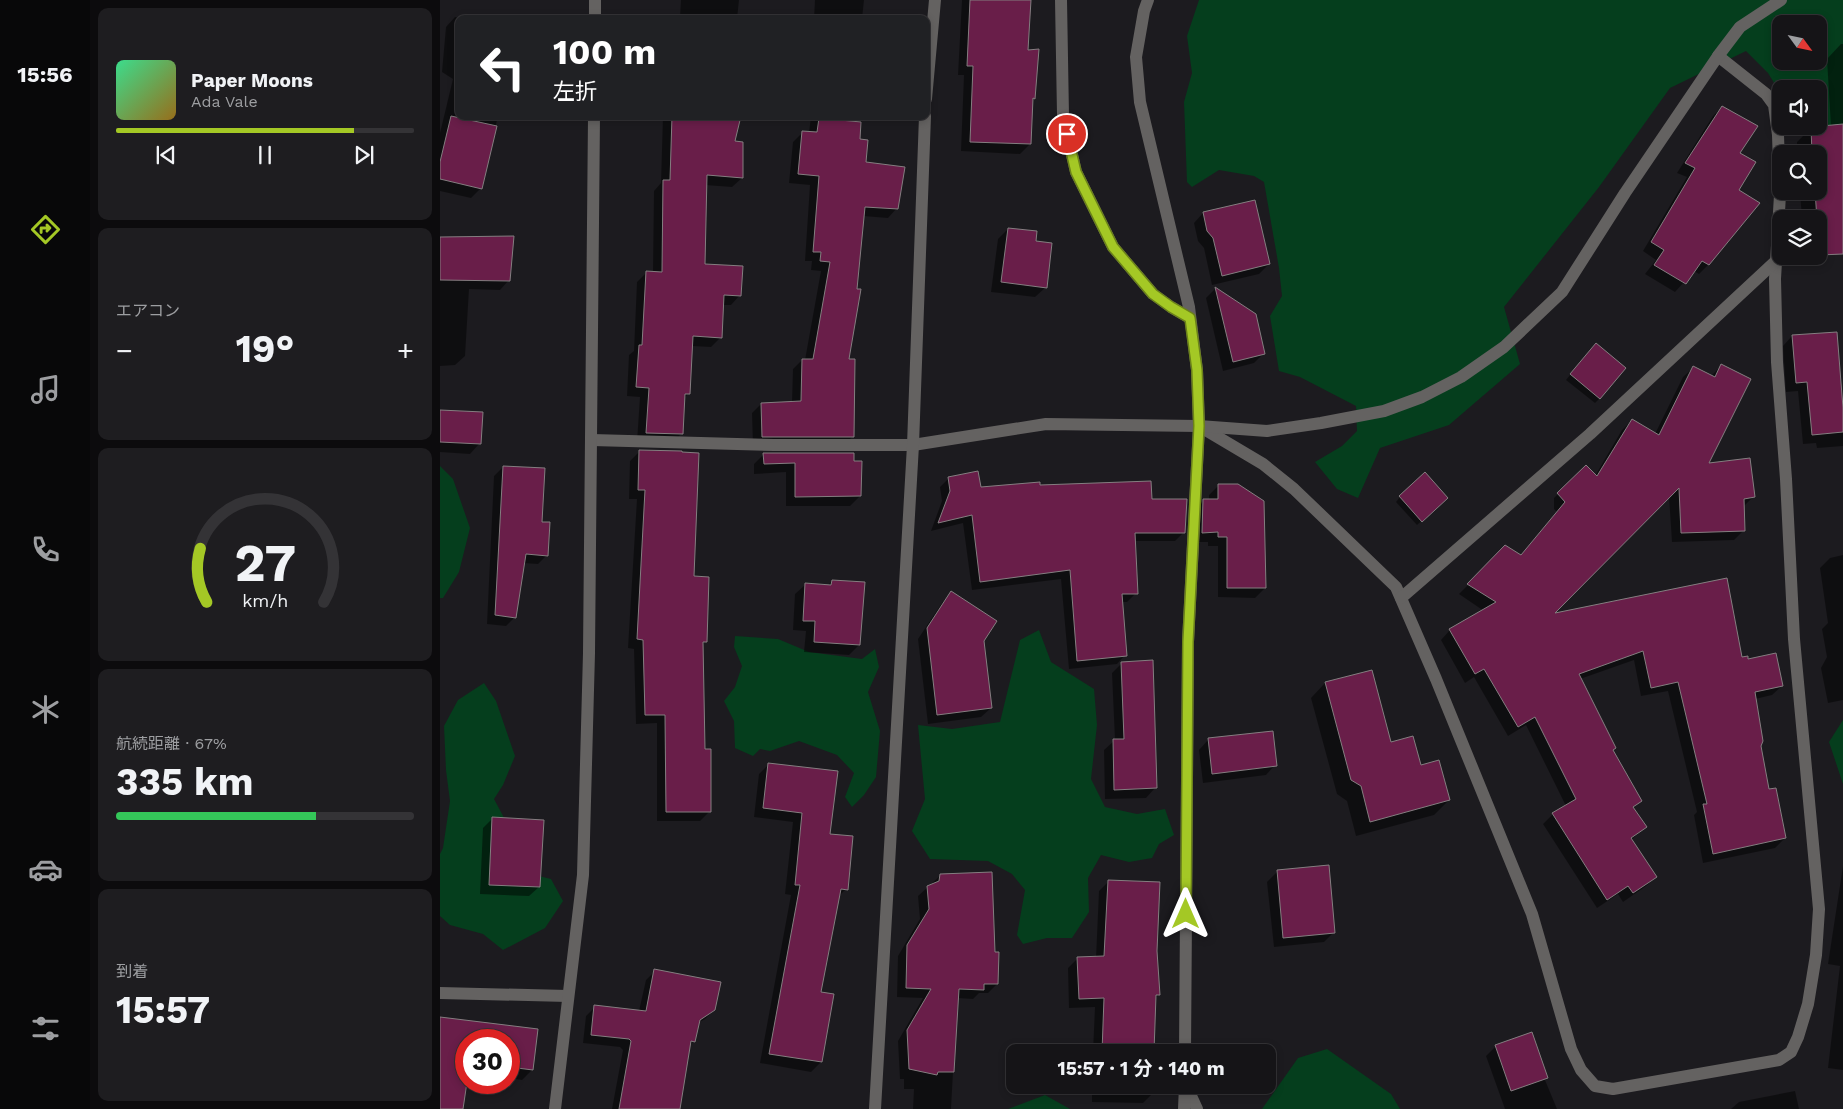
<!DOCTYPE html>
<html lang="ja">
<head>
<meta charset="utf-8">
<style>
	:root { --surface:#151417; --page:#1e1d20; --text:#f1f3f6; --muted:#9d9ea1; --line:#343336; --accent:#a4c825 }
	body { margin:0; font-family:"Work Sans","Noto Sans JP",sans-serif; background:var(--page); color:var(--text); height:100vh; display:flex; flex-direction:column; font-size:19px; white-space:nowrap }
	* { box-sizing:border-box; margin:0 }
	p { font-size:16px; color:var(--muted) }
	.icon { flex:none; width:28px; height:28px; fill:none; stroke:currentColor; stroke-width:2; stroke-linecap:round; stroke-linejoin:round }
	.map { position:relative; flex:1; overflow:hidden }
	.drawer { display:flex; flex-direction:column; gap:8px; padding:8px; background:#0c0b0d; width:350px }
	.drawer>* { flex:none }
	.banner { position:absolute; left:15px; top:15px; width:475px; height:105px; border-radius:10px; box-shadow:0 2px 8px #0003,0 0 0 1px var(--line); background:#202124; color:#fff; overflow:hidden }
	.needle { width:32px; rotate:123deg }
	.tools { position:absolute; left:1332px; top:15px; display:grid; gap:10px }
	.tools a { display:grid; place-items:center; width:55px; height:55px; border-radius:10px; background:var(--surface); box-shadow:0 2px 8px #0003,0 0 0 1px var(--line); font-size:25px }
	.speed { position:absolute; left:15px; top:1029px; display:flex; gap:10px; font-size:25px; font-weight:700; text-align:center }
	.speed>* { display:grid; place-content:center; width:65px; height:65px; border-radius:50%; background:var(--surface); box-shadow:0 2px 8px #0003,0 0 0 1px var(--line); line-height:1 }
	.speed .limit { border:8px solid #d22; background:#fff; color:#111 }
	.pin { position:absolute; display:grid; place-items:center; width:42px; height:42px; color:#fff; margin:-21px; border:2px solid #fff; border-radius:50%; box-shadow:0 1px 5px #0007 }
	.me { position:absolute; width:55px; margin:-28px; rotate:0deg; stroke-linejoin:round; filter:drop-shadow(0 0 4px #0008) }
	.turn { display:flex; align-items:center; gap:18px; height:105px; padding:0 15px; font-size:22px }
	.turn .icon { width:65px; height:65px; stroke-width:2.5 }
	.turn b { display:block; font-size:35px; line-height:42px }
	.big { font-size:38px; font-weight:700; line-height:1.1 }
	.drawer .widget { flex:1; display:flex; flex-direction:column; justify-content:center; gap:8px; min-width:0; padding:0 18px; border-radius:10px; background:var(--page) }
	.drawer .dial { align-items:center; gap:0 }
	.dial svg { height:130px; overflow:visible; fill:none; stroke:var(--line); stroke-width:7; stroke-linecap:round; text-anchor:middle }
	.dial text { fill:var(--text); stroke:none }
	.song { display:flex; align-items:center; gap:15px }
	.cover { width:60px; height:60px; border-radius:8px; background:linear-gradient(135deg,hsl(150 70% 55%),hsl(40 70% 35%)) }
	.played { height:5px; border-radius:2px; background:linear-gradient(90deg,var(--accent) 80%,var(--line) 80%) }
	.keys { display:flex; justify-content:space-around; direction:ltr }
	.heat { display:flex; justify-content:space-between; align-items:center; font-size:28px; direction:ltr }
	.charge { height:8px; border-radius:4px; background:linear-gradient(90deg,#34c759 67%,var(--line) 0) }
	.trip { position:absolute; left:566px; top:1044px; width:270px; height:50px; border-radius:10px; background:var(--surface); box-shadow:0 2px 8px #0003,0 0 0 1px var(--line); font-weight:700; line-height:50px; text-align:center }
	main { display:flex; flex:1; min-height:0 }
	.tabs { display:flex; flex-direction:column; width:90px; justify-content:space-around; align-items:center; background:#080809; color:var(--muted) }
	.tabs .icon { width:35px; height:35px }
	.tabs .active { color:var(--accent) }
	.tabs b { font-size:22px; color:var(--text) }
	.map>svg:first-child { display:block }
	.green { fill:#053e1d; fill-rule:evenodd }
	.shadow { fill:#0007 }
	.building { fill:#691e49; stroke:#847e80 }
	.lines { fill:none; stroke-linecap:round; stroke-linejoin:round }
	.minor { stroke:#646261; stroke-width:12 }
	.route-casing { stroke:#6b8218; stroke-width:12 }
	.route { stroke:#a4c825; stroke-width:9 }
</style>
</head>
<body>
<main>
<nav class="tabs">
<b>15:56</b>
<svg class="icon active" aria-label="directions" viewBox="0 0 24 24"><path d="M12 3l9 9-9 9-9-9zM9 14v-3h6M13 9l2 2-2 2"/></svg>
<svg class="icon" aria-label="music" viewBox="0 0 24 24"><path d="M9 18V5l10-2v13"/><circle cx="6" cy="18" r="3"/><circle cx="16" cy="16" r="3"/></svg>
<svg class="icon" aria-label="phone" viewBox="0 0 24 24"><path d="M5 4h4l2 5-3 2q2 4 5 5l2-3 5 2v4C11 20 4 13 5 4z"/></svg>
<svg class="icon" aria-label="climate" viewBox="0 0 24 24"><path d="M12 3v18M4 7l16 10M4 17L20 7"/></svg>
<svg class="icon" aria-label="car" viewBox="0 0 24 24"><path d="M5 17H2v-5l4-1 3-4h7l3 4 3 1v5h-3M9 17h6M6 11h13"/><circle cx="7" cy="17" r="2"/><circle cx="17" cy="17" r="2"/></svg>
<svg class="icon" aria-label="filters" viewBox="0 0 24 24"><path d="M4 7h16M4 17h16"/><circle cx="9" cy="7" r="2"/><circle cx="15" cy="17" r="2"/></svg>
</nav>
<section class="drawer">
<div class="widget">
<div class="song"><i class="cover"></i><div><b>Paper Moons</b><p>Ada Vale</p></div></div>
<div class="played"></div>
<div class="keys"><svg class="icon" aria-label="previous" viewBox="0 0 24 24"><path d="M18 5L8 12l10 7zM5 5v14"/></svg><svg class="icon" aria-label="pause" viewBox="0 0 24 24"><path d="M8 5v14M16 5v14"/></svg><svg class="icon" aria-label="next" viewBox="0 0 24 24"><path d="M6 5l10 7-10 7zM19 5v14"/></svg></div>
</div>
<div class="widget"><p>エアコン</p>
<div class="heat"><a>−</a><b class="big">19°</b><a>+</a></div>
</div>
<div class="widget dial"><svg viewBox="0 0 100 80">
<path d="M14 69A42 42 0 1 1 86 69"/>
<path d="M14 69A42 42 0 0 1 10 36" stroke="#a4c825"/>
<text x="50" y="56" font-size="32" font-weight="700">27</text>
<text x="50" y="72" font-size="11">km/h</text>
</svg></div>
<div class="widget"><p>航続距離 · 67%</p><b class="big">335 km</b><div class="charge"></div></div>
<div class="widget"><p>到着</p><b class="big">15:57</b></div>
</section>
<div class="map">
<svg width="1403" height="1109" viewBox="0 0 1403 1109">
	<rect width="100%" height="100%" fill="#1c1b1f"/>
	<!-- green -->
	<g class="green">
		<path d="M759 0H1403V157L1368 126H1379V89H1341V94L1328 73 1306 51 1230 88 1159 187 1064 307 1080 364 1009 425 940 448 918 498 897 489 875 462 902 446 917 431 916 406 860 377 839 371 830 316 842 296 839 268 824 182 814 176 779 170 752 187 747 182 744 102 752 73 747 36ZM1341 24H1379V61H1341Z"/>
		<path d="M0 466 13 479 30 528 19 572 3 598H0Z"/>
		<path d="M599 630 611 662 654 689 657 725 651 779 665 807 697 814 725 809 734 835 719 844 712 858 689 862 661 855 648 878 649 912 632 938H607L583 944 577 935 585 890 572 874 548 861 490 859 472 831 485 799 478 725 512 729 560 722 580 640Z"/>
		<path d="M295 636 338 639 369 652 422 659 435 649 439 667 428 692 440 731 436 777 424 795 412 807 405 797 414 773 397 755 359 741 330 751 320 749 313 756 295 748 294 721 284 701 295 687 302 666 294 647Z"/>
		<path d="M44 683 56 701 75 756 63 785 54 799 69 827 67 868 111 879 123 901 105 928 63 950 43 934 10 925 0 916V854L3 848 10 801 6 770 4 726 18 700Z"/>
		<path d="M1403 720V784L1389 742Z"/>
		<path d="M887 1049 951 1094 960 1109H822L858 1058Z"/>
		<path d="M605 1095 630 1109H568Z"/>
	</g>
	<!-- shadow -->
	<g class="shadow">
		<path d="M241 0H299L297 19H234L236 17H240Z"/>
		<path d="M375 0H424L422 19H374Z"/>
		<path d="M522 0H590L587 51 594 98 591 100 590 144 580 154 521 151 524 75H518Z"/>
		<path d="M15 17 38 19H19V116H58L41 188 31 198 0 191V133L13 79 2 72 6 27Z"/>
		<path d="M1401 44H1403V225L1395 233 1379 234V219H1362L1360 191H1379V154H1357V142L1371 128 1391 126 1387 59Z"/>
		<path d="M1282 107 1299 153 1297 191 1318 204 1268 265 1259 274 1254 271 1235 292 1205 274 1216 260 1203 251 1247 177 1237 173 1273 116Z"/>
		<path d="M223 116H299L293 143 302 178 292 187 265 185 264 266 300 295 291 305H282L281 337 271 347 252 346 249 393 244 398 241 434 232 443 197 442 200 397 187 396 189 355 194 351 197 282 207 272H213L214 191 221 183Z"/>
		<path d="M371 116H401L399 121 418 141 425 163 457 208 448 218 423 216 407 360 413 436 403 446H313L312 413 321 404 352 402 353 369 362 360H365L381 271 371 270 372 261H365L370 185 349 183 353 142 363 132 369 133Z"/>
		<path d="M763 213 829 264 819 274 772 285 764 248 758 241 754 223Z"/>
		<path d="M568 229 594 242 605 288 595 297 551 292 558 239Z"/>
		<path d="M0 238 69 280 60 290 29 289 25 356 15 365 0 366Z"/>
		<path d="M775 289 815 314 824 353 814 363 783 371 766 298Z"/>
		<path d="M1352 336 1401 404H1403V446L1377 448 1376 443 1363 444 1358 391 1346 392 1343 346Z"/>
		<path d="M1151 349 1160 398 1155 403 1126 380Z"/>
		<path d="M1281 366 1266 465 1313 497 1303 507 1304 530 1294 540 1232 542 1229 496 1111 615 1307 660 1342 686 1332 695 1315 699 1320 746 1328 791 1345 838 1335 848 1263 863 1254 815 1257 812 1228 691 1201 696 1194 660 1140 679 1170 748 1200 801 1192 809 1205 827 1191 840 1216 877 1206 886 1183 902 1178 894 1157 908 1103 824 1113 814 1126 806 1086 725 1068 736 1034 677 1025 683 1001 640 1010 630 1044 611 1019 594 1066 547 1080 556 1117 512 1114 509V498L1146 467 1155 476 1182 430 1192 420 1215 434 1243 377 1253 368 1271 376Z"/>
		<path d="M0 411 41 413 39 444 30 454 0 452Z"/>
		<path d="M200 451 253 577 265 642 262 645 264 751 270 811 260 821H217V723L196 724 194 649 188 648 197 499H189L190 461Z"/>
		<path d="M324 454H412L420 496 410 506H346V472L314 474V464Z"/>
		<path d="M63 467 107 555 98 564 83 563 75 617 66 626 47 624 54 476Z"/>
		<path d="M509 478 540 489 599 486 711 501 744 532 735 541H694L696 593 687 602H681L685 655 677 664 629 669 621 579 532 590 523 523 491 531 502 501 500 487Z"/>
		<path d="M779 485 825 588 815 598 778 597V546H768V542H752L754 510 764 500H769V495Z"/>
		<path d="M960 497 1002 502 977 525 956 502Z"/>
		<path d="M1403 555V700L1388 703 1381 668 1387 657 1382 629 1388 623 1380 568 1390 558Z"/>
		<path d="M392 581 419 645 409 655 364 652 366 631 353 630 355 594 365 585 387 586Z"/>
		<path d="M511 593 551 708 541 717 488 724 478 639 502 603Z"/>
		<path d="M682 663 715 788 706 798 665 799 664 750 675 740 672 673Z"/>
		<path d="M885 683 950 743 980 767 1009 800 994 815 916 836 907 801 897 794 871 698Z"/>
		<path d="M768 740 835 765 826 775 763 783 759 750Z"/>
		<path d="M329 764 389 835 406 889 398 897 380 993 392 995 381 1062 371 1072 320 1063 351 895 345 894 353 822 314 817 319 774Z"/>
		<path d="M53 818 99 887 89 896 40 894 43 828Z"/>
		<path d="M1403 866V1070L1388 1068 1400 966 1388 964Z"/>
		<path d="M837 872 893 933 884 942 834 947 827 882Z"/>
		<path d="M501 875 553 953 557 984 548 993H539L533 999 517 998 511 1109H473L474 1089H464V1079H460L458 1041 483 998 457 997 458 956 480 919 478 896Z"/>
		<path d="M669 881 716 951 719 995 714 999 713 1052H653L655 1007 629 1008 628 968 638 958H656L659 891Z"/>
		<path d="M215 971 274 1010 265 1019 258 1023 254 1041 249 1046 239 1109H172L183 1050 180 1047 143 1043 146 1016 155 1007 199 1011 206 980Z"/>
		<path d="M0 1018 97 1030 92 1070 82 1080 69 1078V1040H26V1077L0 1107Z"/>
		<path d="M1056 1046 1106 1078 1105 1080 1117 1109H1065L1046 1056Z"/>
		<path d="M652 1085H712V1094L703 1103 652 1102Z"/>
		<path d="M1355 1091 1359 1109H1291L1299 1102Z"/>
	</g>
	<!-- building -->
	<g class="building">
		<path d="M530 0H591L588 50 599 49 595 99 593 98 591 144 530 142 533 66H527Z"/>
		<path d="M1282 106 1318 126 1300 153 1316 162 1299 190 1320 203 1269 265 1262 261 1246 284 1214 265 1224 250 1211 242 1255 168 1245 163Z"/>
		<path d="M11 116 57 126 42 189 0 179V162Z"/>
		<path d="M232 116H301L295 141 303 142V178L267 175 265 264 303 266 301 296 284 295 282 338 253 336 250 394H245L243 434 206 433 209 388 196 387 199 345H202L206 271 222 272 223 180H230Z"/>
		<path d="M379 118 421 122 420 139 428 140 426 162 465 167 458 209 425 207 417 289H421L409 359H415L414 437H322L321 403 361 401 362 359H373L390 262 380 261 381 252H373L379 176 358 174 362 131 377 132Z"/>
		<path d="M1403 124V254L1379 255V219H1377L1375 191H1379V154H1372L1371 127Z"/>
		<path d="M815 200 830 264 782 276 773 238 767 231 763 212Z"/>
		<path d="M568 228 597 231 596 241 612 243 607 288 561 282Z"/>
		<path d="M74 236 70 281 0 280V237Z"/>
		<path d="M775 287 816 314 825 354 793 362Z"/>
		<path d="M1397 332 1403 408V432L1372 435 1367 382 1356 383 1352 335Z"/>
		<path d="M1156 343 1186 368 1160 399 1130 374Z"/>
		<path d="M1281 364 1311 379 1269 463 1310 458 1315 497 1304 499 1305 531 1241 533 1239 488 1115 613 1287 578 1302 657 1308 656V659L1336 653 1343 686 1315 692 1323 741 1321 746 1329 789 1336 788 1346 838 1273 854 1263 804H1267L1238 682 1211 688 1203 651 1139 674 1176 748 1173 750 1202 801 1193 807 1207 827 1191 838 1217 877 1193 893 1188 886 1167 900 1112 813 1136 799 1095 717 1078 727 1044 669 1035 674 1009 629 1056 602 1027 584 1065 545 1081 555 1125 502 1117 493 1146 465 1157 476 1192 419 1219 435 1253 366 1275 377Z"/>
		<path d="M0 410 43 412 41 444 0 442Z"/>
		<path d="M199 450 242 451V452L259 453 254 576 269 577 267 642H263L265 749H271V812H226L225 715H205L203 640 197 639 205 490H198Z"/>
		<path d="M323 453H414V461H422L421 496 355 497V463L324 464Z"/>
		<path d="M63 466 105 468 102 522H110L108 556 86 554 76 618 55 615Z"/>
		<path d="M538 471 541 487 600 482V485L711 481 712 499H747L745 533H695L698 594H682L687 656 637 661 630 570 540 582 532 515 498 523 510 491 508 477Z"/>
		<path d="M985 472 1008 498 982 522 959 496Z"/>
		<path d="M778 484H798L824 501 826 588H787V537H778V532L762 533 763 499H778Z"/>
		<path d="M392 580 425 582 420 645 374 642 375 621H363L365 583 391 585Z"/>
		<path d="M511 591 557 621 544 641 552 708 497 715 487 628Z"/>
		<path d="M713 660 717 788 674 790 673 739H684L681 662Z"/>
		<path d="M932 670 951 742 973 736 981 765 999 760 1010 800 930 822 921 786 911 780 885 682Z"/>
		<path d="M833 731 837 766 772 774 768 738Z"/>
		<path d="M328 763 398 771 390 834 413 836 408 890 401 889 381 992 394 994 382 1062 329 1054 360 885H355L362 813 323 808Z"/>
		<path d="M52 817 104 820 100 887 49 885Z"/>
		<path d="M889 865 895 933 843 938 837 870Z"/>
		<path d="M552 872 555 952H559L558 984H544V990L519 989 514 1072H498L497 1075 469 1069 467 1030 491 989 466 988 467 945 489 909 487 886 499 881 500 874Z"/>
		<path d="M668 880 720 882 717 951 720 995H716L714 1052H662L664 998 639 999 637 957 664 956Z"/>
		<path d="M214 969 281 982 275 1010 260 1020 255 1042 251 1041 240 1109H179L191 1041 189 1039 151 1035 154 1005 206 1011Z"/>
		<path d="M0 1017 98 1029 93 1070 69 1067V1040H26L27 1082 23 1109H0Z"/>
		<path d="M1092 1032 1108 1078 1071 1091 1055 1045Z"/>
		<path d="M661 1085H714V1094L661 1092Z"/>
	</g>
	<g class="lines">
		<!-- minor -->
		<g class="minor">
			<path d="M621 0 623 115 636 172 673 247 713 294 731 307 750 318"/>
			<path d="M708 0 704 11 696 57 700 102 749 307 757 370 759 426 748 642 745 1052"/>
			<path d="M155 19V0"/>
			<path d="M486 99 495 0"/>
			<path d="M759 426 823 464 854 489 956 587 996 679 1092 914 1131 1049 1141 1070 1155 1086 1173 1089 1339 1060 1351 1052 1358 1037 1368 1004 1376 955 1379 909 1354 639 1346 479 1337 362 1335 279 1340 195 1338 135 1334 105 1326 94 1278 56"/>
			<path d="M152 440 334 445H473L606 424 759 426 827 431 881 423 944 411 982 397 1021 377 1064 347 1122 292 1185 193 1278 56 1300 27 1341 0"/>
			<path d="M961 598 1150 434 1336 261"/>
			<path d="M0 993 128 996"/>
			<path d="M746 1085 757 1109"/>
			<path d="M115 1109 143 875 149 653 154 116"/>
			<path d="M435 1109 473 445 485 116"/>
			<path d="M744 1109 745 1085"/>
		</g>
	</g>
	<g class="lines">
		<!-- route casing -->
		<g class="route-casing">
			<path id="route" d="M627 134 636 172 673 247 713 294 731 307 750 318 757 370 759 426 748 642 746 914"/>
		</g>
		<!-- route -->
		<use href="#route" class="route"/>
	</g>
</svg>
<div class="tools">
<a><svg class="needle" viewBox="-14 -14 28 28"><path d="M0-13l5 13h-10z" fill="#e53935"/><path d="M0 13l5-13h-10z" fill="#9d9ea1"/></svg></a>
<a><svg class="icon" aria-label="sound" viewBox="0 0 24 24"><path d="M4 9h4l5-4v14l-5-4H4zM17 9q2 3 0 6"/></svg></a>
<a><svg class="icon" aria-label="search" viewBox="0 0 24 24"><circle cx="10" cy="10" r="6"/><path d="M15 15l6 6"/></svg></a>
<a><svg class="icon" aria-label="layers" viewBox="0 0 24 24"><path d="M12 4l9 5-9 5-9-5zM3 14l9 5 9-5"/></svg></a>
</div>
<div class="speed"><div class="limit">30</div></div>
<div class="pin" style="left:627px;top:134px;background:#d93025"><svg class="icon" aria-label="arrive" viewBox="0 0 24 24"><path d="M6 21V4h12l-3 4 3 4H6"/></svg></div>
<svg class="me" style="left:746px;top:914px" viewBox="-20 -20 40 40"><path d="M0-17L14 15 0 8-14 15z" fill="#a4c825" stroke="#fff" stroke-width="4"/></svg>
<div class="trip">15:57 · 1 分 · 140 m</div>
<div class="banner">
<div class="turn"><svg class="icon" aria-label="left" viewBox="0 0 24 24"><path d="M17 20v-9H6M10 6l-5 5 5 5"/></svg><div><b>100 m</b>左折</div></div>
</div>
</div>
</main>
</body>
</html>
